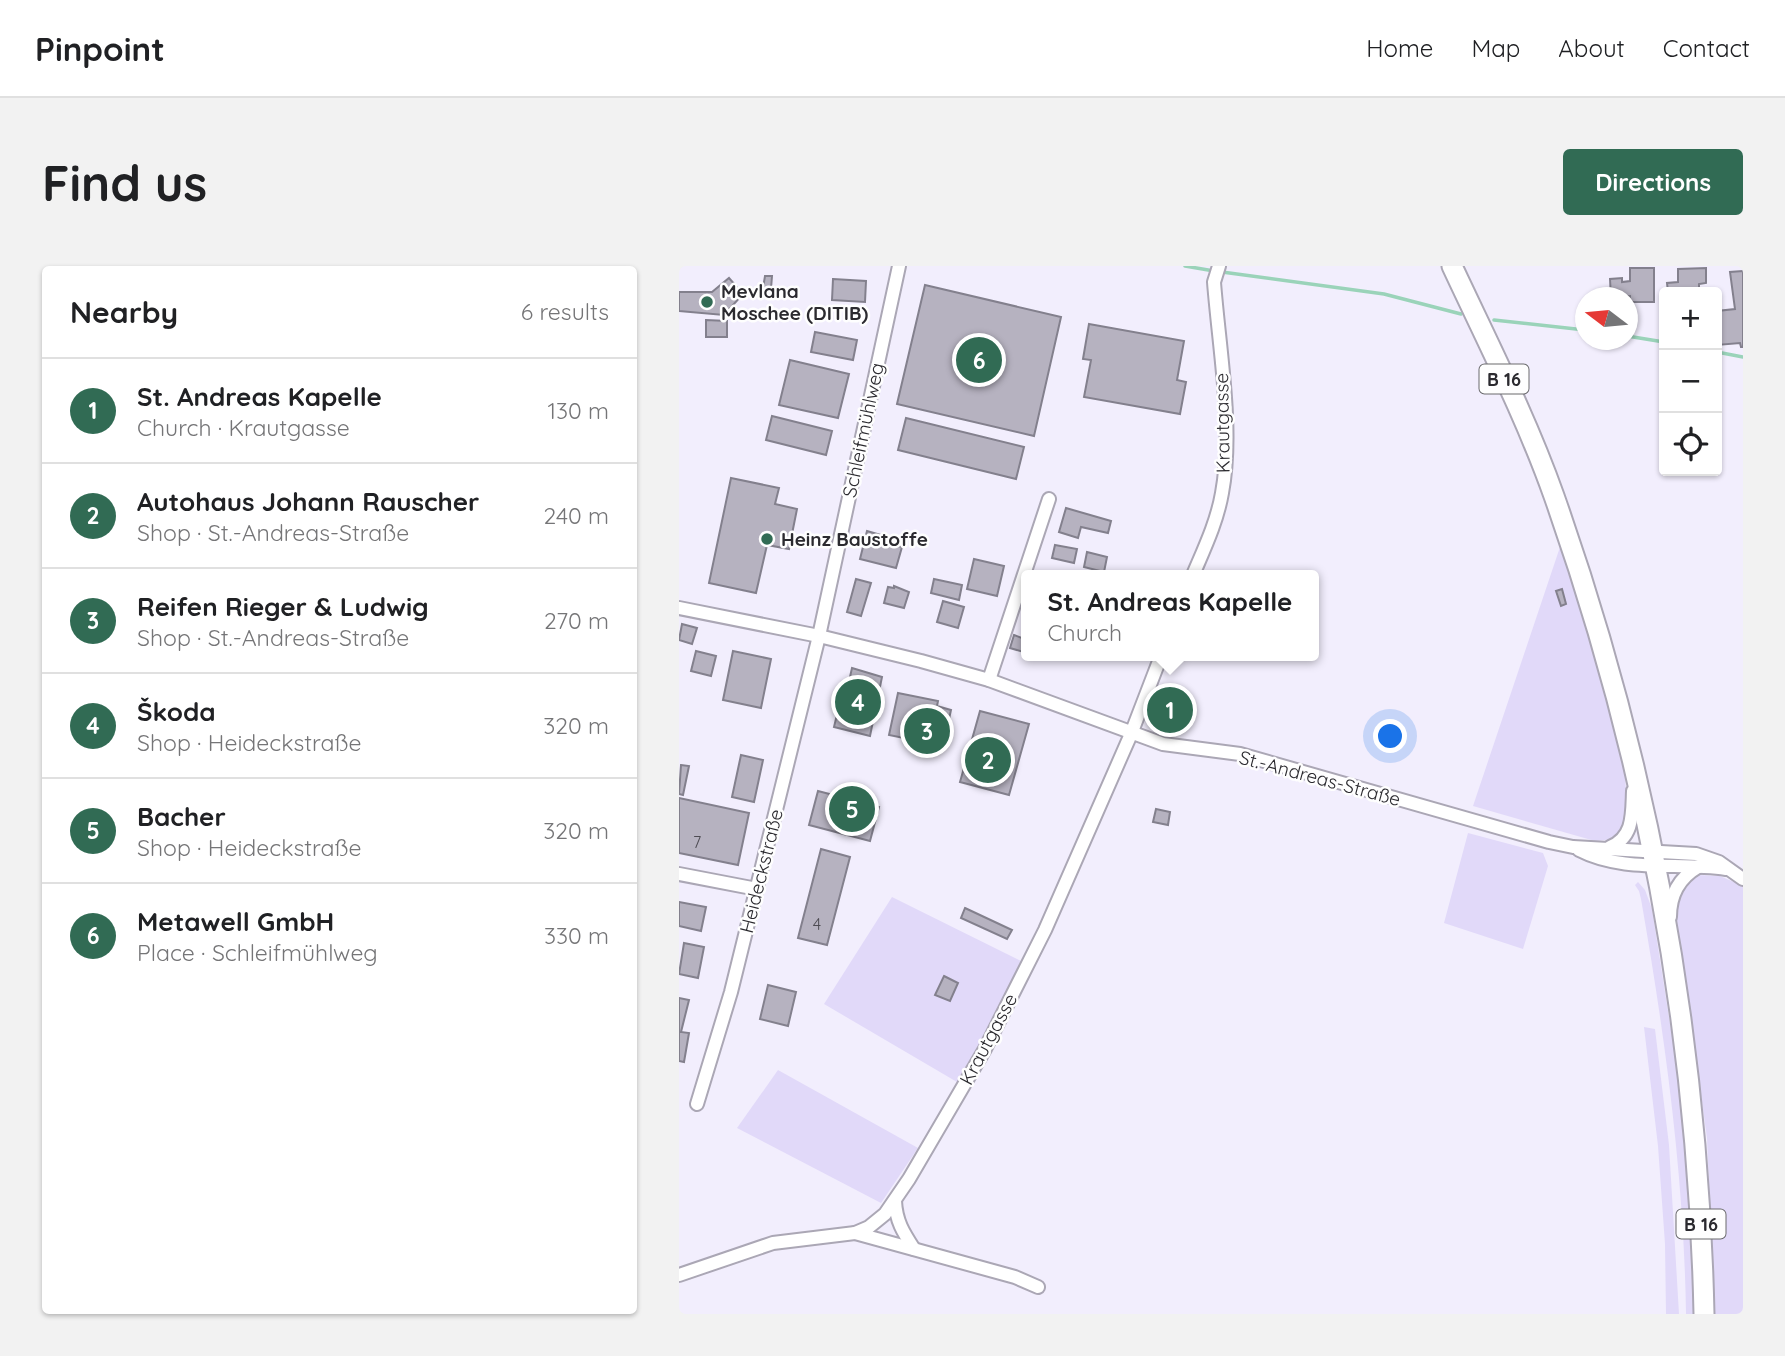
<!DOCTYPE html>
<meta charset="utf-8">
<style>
:root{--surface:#fff;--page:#f2f2f2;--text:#202124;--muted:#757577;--line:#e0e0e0;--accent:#316b54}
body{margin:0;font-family:Quicksand,sans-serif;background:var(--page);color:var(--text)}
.controls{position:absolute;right:21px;top:21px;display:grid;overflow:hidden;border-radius:7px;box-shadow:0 2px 5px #0004}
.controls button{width:63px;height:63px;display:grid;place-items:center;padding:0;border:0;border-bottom:2px solid var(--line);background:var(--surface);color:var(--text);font:35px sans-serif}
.compass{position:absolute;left:896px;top:21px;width:63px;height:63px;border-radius:50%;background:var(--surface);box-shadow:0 2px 5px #0004;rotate:286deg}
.you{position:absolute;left:712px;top:471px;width:24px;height:24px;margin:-18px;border:5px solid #fff;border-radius:50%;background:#1a73e8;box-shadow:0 0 0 10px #1a73e833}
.badge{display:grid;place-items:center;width:46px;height:46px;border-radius:50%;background:var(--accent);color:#fff;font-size:23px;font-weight:700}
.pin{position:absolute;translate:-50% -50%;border:4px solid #fff;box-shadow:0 2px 7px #0006}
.popup{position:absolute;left:342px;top:304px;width:298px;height:91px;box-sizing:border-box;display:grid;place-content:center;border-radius:7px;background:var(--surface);filter:drop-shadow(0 2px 5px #0005);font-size:23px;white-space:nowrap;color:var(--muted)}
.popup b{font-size:26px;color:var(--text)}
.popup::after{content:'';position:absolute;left:50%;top:100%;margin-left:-14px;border:14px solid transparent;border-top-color:var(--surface)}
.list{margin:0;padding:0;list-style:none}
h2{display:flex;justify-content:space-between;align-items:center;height:91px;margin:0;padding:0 28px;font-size:30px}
h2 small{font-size:23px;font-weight:400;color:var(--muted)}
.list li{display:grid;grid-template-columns:46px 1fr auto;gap:21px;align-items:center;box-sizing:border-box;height:105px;padding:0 28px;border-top:2px solid var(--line)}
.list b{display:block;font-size:26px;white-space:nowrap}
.list p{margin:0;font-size:23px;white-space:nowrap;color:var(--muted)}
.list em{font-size:23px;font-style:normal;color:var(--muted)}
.icon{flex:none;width:38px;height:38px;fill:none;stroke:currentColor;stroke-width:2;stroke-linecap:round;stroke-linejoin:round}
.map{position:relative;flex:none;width:1064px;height:1048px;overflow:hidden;border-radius:7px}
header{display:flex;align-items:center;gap:42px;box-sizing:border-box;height:98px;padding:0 35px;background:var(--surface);border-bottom:2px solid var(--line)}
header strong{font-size:33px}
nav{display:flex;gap:38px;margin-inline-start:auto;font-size:24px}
.intro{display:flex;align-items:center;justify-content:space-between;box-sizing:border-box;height:168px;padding:0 42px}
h1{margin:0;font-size:49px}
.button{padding:18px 32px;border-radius:7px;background:var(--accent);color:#fff;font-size:24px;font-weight:700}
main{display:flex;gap:42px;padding:0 42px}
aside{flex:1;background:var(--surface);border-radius:7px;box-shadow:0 2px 5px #0004}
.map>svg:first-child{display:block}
</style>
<header>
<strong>Pinpoint</strong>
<nav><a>Home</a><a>Map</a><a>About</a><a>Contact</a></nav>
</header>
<div class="intro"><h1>Find us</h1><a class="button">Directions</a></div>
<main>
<aside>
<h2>Nearby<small>6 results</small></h2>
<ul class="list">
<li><span class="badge">1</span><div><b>St. Andreas Kapelle</b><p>Church · Krautgasse</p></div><em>130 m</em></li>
<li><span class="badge">2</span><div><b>Autohaus Johann Rauscher</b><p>Shop · St.-Andreas-Straße</p></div><em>240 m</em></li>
<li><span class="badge">3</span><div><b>Reifen Rieger &amp; Ludwig</b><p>Shop · St.-Andreas-Straße</p></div><em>270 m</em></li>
<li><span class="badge">4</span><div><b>Škoda</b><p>Shop · Heideckstraße</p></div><em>320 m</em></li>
<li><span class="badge">5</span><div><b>Bacher</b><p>Shop · Heideckstraße</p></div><em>320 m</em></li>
<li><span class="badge">6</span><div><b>Metawell GmbH</b><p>Place · Schleifmühlweg</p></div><em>330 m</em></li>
</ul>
</aside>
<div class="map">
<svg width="1064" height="1048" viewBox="0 0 1064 1048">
<rect width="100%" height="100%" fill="#f2eefd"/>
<g fill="#e1d9f9">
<polygon points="881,281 906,344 946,510 949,553 935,573 916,575 794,540"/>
<polygon points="789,567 864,587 869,600 844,683 765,657"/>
<path d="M1019,609l22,1 23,10v428h-29l-7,-176 -31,-220c3,-17 5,-35 22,-43z"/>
<path d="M959,616l7,8 7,19 25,159 13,125 5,121h-9c-2,-139 -21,-278 -45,-415l-2,-8 -4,-6z"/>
<polygon points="213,631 342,695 300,779 278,816 145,738"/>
<polygon points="965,761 976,763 990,879 1000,1048 987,1048 986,978 979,880"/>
<polygon points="99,804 239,882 202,937 58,862"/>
</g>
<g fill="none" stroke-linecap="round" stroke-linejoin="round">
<g stroke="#9ad3b9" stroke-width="3.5">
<polyline points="506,0 535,5"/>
<polyline points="543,6 705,28 782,48"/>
<polyline points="815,54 906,64"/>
<polyline points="948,70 985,76"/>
<polyline points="1038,86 1064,91"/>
</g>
</g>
<g fill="#b6b2c0" stroke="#83808d" stroke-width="2">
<polygon points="951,2 975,2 975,36 951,36 951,30 932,32 931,13 943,12 943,16 951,15"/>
<polygon points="1027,2 1027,17 1020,18 1020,26 989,26 988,17 999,16 999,3"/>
<polygon points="1064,5 1064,81 1062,81 1061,77 1038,79 1038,45 1056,43 1051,6"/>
<polygon points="86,10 93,10 92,23 84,22"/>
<polygon points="50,12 64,28 45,49 0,45 0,26 33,26"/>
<polygon points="154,13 187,15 186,36 153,34"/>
<polygon points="246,19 382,51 355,170 218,138"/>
<polygon points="27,54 48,55 48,71 27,71"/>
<polygon points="410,58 505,75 498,114 507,116 501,148 405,131 412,94 404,93"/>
<polygon points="136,66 178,74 174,94 132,86"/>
<polygon points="111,94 170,108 159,152 100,139"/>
<polygon points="93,150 153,165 147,189 87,174"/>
<polygon points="227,152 345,181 337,213 219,184"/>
<polygon points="52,212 100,222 96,238 118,243 110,283 88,279 77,327 30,317"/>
<polygon points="387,242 432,255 429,267 402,261 399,272 380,266"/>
<polygon points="188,265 212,272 210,278 223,281 217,302 181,293"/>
<polygon points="376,279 398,283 395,297 373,292"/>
<polygon points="408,286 428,291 425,306 405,301"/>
<polygon points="295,293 325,300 318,330 288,323"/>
<polygon points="177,313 192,317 182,350 168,346"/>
<polygon points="255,313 283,319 280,334 252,327"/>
<polygon points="215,320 230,326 225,342 205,337 209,321 215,322"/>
<polygon points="883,323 887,338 882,340 877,325"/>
<polygon points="264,335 285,341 279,362 258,356"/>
<polygon points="3,358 18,362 13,378 0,374"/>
<polygon points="335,369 348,374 348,387 331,382"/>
<polygon points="17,385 37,390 32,410 12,405"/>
<polygon points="54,385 92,393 82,442 44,434"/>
<polygon points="173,402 203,411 191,470 155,461 162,432 166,433"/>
<polygon points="219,427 259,435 258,440 272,444 265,476 251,473 250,477 210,469"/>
<polygon points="489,435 498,437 494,453 484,451"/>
<polygon points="301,445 350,458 330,529 281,516"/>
<polygon points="62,489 84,494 75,536 53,531"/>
<polygon points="2,499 10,500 4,529 0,528"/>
<polygon points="139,525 200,541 191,575 130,559"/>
<polygon points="0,532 70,547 59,599 0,587"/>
<polygon points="477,543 491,546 489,559 474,556"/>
<polygon points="142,583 171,591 148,679 119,672"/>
<polygon points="0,636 27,641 22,665 0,660"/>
<polygon points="286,642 333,664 328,673 282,652"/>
<polygon points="5,677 25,681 19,712 0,708"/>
<polygon points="265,710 279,717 271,735 256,729"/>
<polygon points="89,719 117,726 109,760 81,753"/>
<polygon points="0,732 10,734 2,766 10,767 5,796 0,795"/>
</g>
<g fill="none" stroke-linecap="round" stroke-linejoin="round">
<g stroke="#aba7b5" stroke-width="16">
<g id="street">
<path d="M514,309c11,-26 24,-53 29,-82 12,-64 -3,-145 -8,-211l5,-16"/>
<polyline points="0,342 140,370 242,395 310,414 484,478 561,488 870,576 894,581 1017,588 1040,596 1064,613"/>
<polyline points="310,414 370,233"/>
<path d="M931,581c24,-10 22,-33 23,-56"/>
<path d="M900,584c44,23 99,12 147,19"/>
<polyline points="0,608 78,623"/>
<path d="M991,651c0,-22 9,-39 28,-50"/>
<polyline points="18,838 52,726 140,370 220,0"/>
<path d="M216,935c1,20 8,31 19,48"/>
<polyline points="176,967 336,1011 359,1021"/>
<polyline points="0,1009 94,977 176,967 190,961 206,948 230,913 306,783 366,664 452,468 482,390"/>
</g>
</g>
<g stroke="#aba7b5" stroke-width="23">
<path id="primary" d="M773,0c35,75 74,151 102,230 93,263 144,539 150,818"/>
</g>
<use href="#street" stroke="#fff" stroke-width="12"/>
<use href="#primary" stroke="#fff" stroke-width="19"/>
</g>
<g fill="#316b54" stroke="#fefefe" stroke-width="2.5">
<circle cx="28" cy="36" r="7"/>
<circle cx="88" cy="273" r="7"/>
</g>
<g text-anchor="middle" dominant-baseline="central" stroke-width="5" stroke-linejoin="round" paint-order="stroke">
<g font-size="16" fill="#4e4c53">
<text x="18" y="576">7</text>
<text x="138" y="658">4</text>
</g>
<g fill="#fefefe" stroke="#6a6a6d" stroke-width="2">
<rect x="800.5" y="98.5" width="49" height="29" rx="5"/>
<rect x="997.5" y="943.5" width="49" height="29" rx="5"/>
</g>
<g font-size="18" font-weight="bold" fill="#2b2a2f">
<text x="825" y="113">B 16</text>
<text x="1022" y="958">B 16</text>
</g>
<g font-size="19" font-weight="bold" fill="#2b2a2f" stroke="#fefefe" text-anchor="start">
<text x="42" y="25">Mevlana<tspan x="42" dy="22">Moschee (DITIB)</tspan></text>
<text x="102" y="273">Heinz Baustoffe</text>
</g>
<g font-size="19" fill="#2b2a2f" stroke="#fefefe">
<text transform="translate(543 157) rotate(-91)">Krautgasse</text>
<text transform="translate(184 164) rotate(-78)">Schleifmühlweg</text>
<text transform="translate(641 512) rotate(15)">St.-Andreas-Straße</text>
<text transform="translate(82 605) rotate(-76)">Heideckstraße</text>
<text transform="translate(309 773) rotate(-62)">Krautgasse</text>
</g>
</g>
</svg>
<div class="controls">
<button>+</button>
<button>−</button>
<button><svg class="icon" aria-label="locate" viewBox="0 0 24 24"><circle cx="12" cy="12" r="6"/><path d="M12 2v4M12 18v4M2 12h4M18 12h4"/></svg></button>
</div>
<svg class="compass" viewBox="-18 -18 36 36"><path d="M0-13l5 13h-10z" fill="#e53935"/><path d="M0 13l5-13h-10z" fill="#757577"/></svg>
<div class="you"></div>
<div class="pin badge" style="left:491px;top:444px">1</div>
<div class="popup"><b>St. Andreas Kapelle</b>Church</div>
<div class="pin badge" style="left:309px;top:494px">2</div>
<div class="pin badge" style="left:248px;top:465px">3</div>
<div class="pin badge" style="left:179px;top:436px">4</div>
<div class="pin badge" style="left:173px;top:543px">5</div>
<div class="pin badge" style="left:300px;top:94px">6</div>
</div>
</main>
